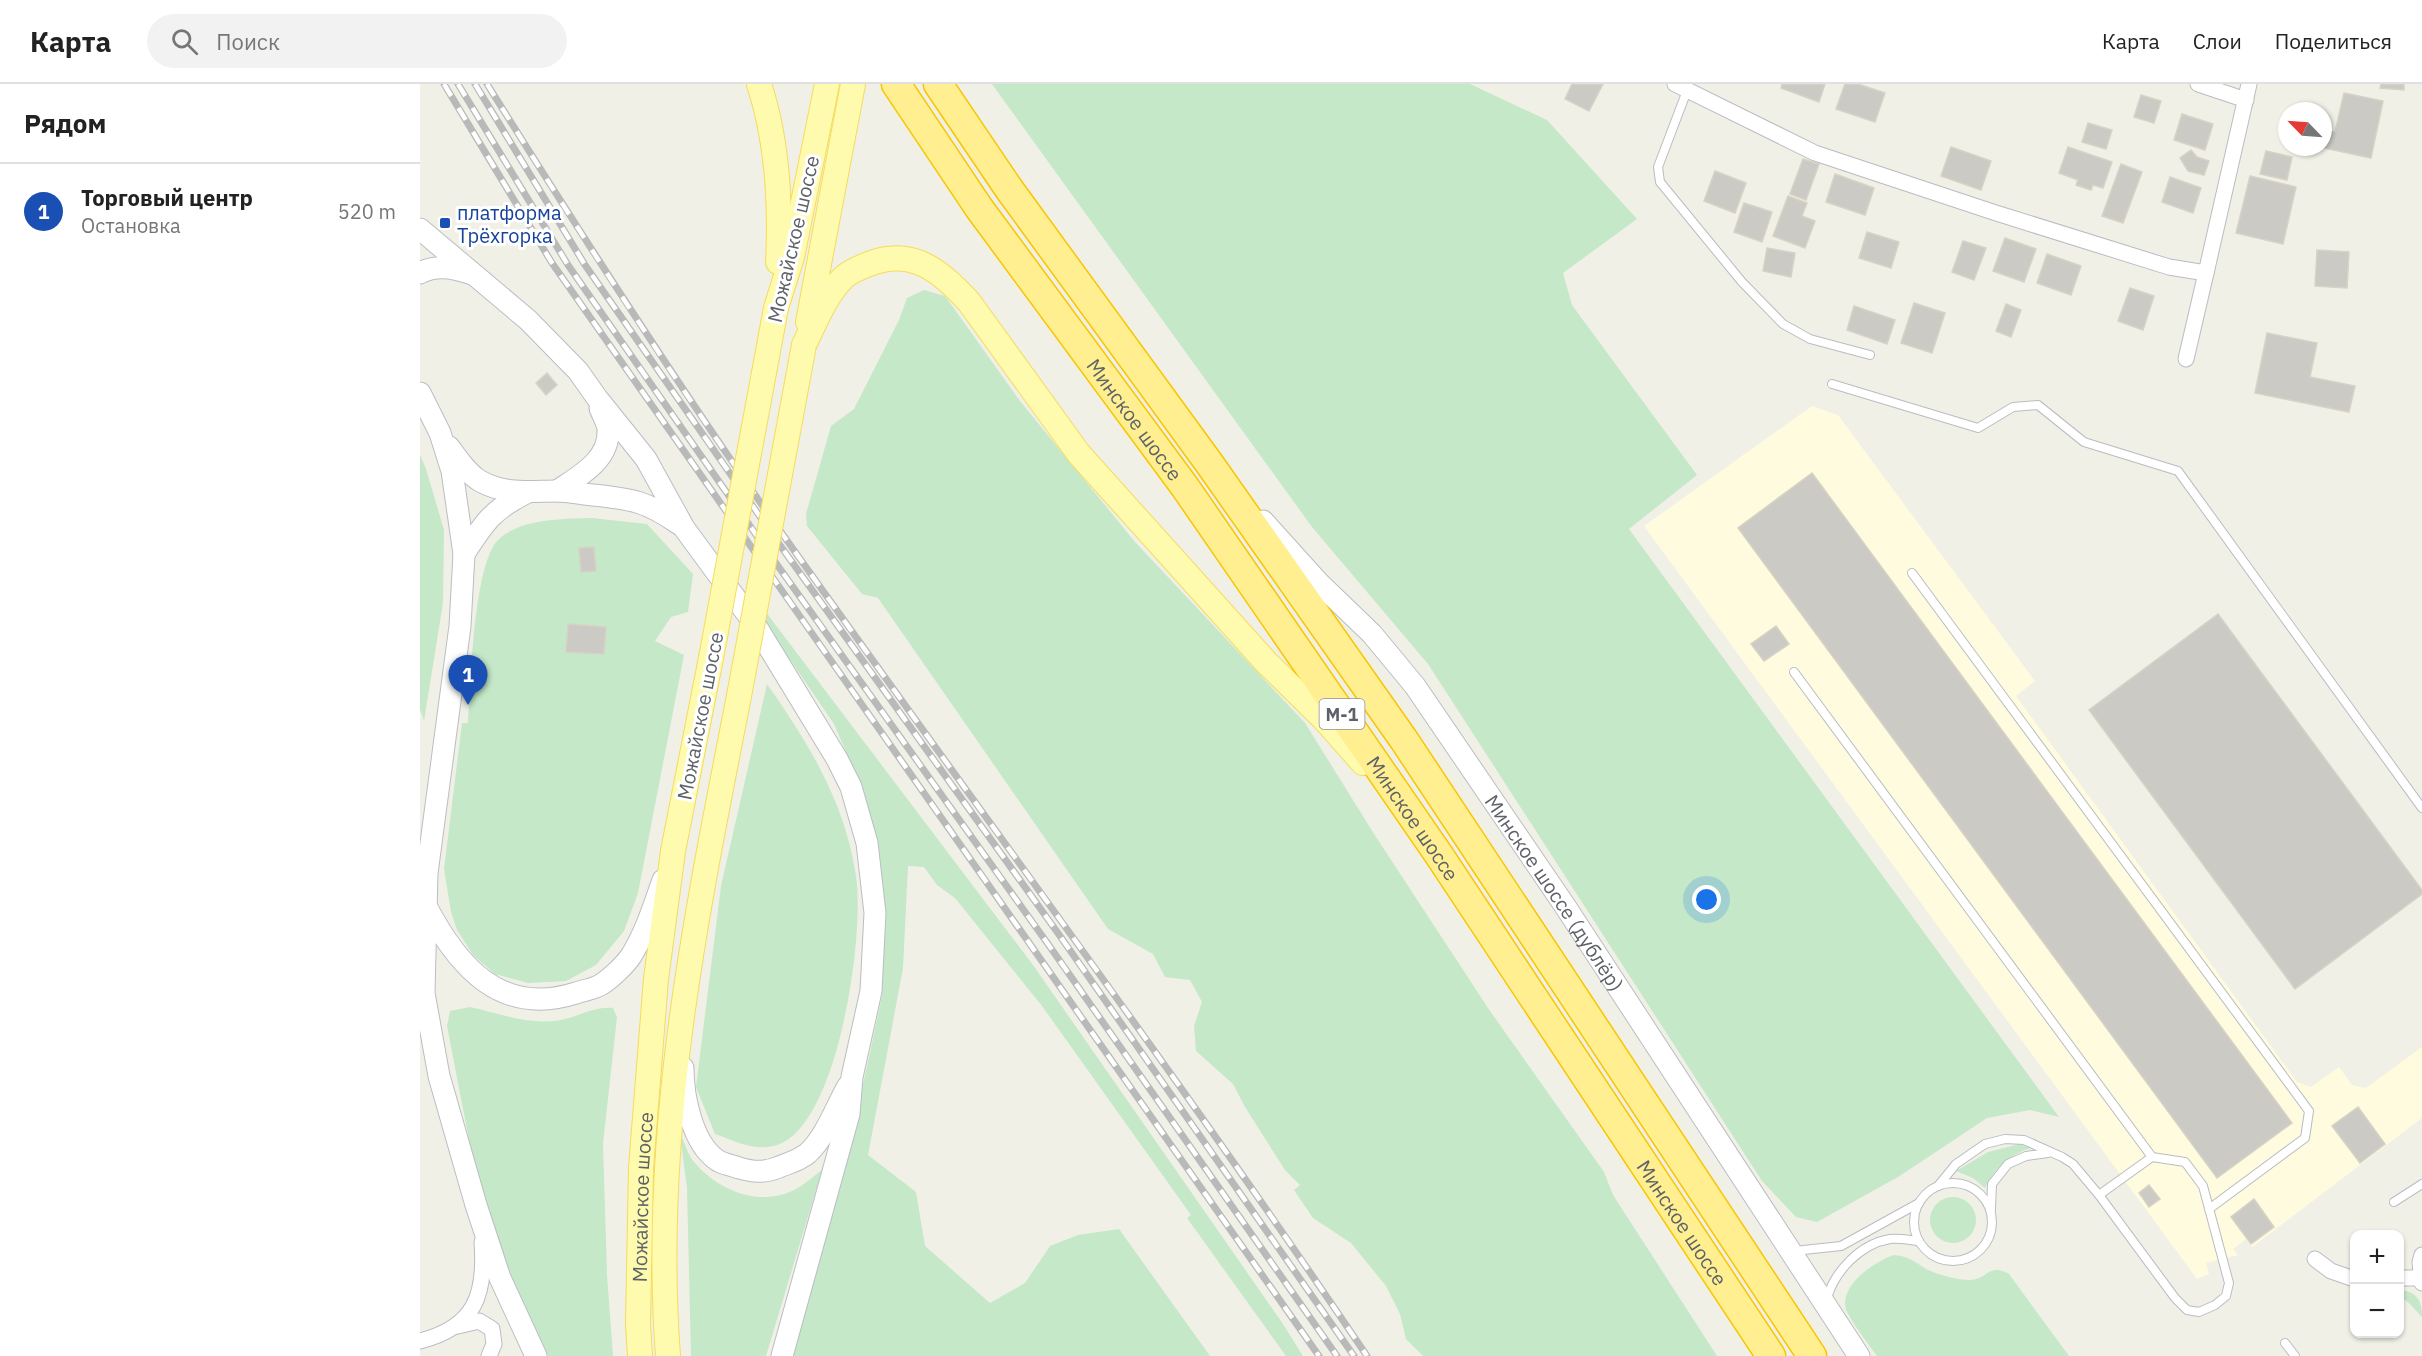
<!DOCTYPE html>
<html lang="ru">
<meta charset="utf-8">
<style>
:root{--surface:#fff;--page:#f2f2f2;--text:#222;--muted:#767676;--line:#e0e0e0;--accent:#2563eb}
body{margin:0;font-family:"IBM Plex Sans",sans-serif;background:var(--page);color:var(--text)}
.controls{position:absolute;right:18px;bottom:18px;display:grid;overflow:hidden;border-radius:12px;box-shadow:0 2px 4px #0004}
.controls button{width:54px;height:54px;display:grid;place-items:center;padding:0;border:0;border-bottom:2px solid var(--line);background:var(--surface);color:var(--text);font:30px sans-serif}
.compass{position:absolute;left:1858px;top:18px;width:54px;height:54px;border-radius:50%;background:var(--surface);box-shadow:0 2px 4px #0004;rotate:295deg}
.you{position:absolute;left:1287px;top:816px;width:21px;height:21px;margin:-15px;border:4px solid #fff;border-radius:50%;background:#1a73e8;box-shadow:0 0 0 9px #1a73e833}
.badge{display:grid;place-items:center;width:39px;height:39px;border-radius:50%;background:var(--accent);color:#fff;font-size:20px;font-weight:700}
.pin{position:absolute;translate:-50% -50px;filter:drop-shadow(0 2px 3px #0008)}
.pin::after{content:'';position:absolute;top:32px;width:21px;height:18px;background:inherit;clip-path:polygon(0 0,100% 0,50% 100%)}
.list{margin:0;padding:0;list-style:none}
h2{display:flex;justify-content:space-between;align-items:center;height:78px;margin:0;padding:0 24px;font-size:26px}
h2 small{font-size:20px;font-weight:400;color:var(--muted)}
.list li{display:grid;grid-template-columns:39px 1fr auto;gap:18px;align-items:center;box-sizing:border-box;height:96px;padding:0 24px;border-top:2px solid var(--line)}
.list b{display:block;font-size:22px;white-space:nowrap}
.list p{margin:0;font-size:20px;white-space:nowrap;color:var(--muted)}
.list em{font-size:20px;font-style:normal;color:var(--muted)}
.icon{flex:none;width:33px;height:33px;fill:none;stroke:currentColor;stroke-width:2;stroke-linecap:round;stroke-linejoin:round}
.map{position:relative;flex:none;width:2002px;height:1272px;overflow:hidden}
header{display:flex;align-items:center;gap:36px;box-sizing:border-box;height:84px;padding:0 30px;background:var(--surface);border-bottom:2px solid var(--line)}
header strong{font-size:28px}
nav{display:flex;gap:33px;margin-inline-start:auto;font-size:21px}
.search{width:420px;height:54px;background:var(--page);display:flex;align-items:center;gap:15px;box-sizing:border-box;padding:0 21px;border-radius:33px;color:var(--muted);font-size:22px}
main{display:flex}
aside{flex:1;background:var(--surface)}
.map>svg:first-child{display:block}
</style>
<header>
<strong>Карта</strong>
<div class="search"><svg class="icon" aria-label="search" viewBox="0 0 24 24"><circle cx="10" cy="10" r="6"/><path d="M15 15l6 6"/></svg>Поиск</div>
<nav><a>Карта</a><a>Слои</a><a>Поделиться</a></nav>
</header>
<main>
<aside>
<h2>Рядом<small></small></h2>
<ul class="list">
<li><span class="badge" style="background:#1a4fb4">1</span><div><b>Торговый центр</b><p>Остановка</p></div><em>520 m</em></li>
</ul>
</aside>
<div class="map">
<svg width="2002" height="1272" viewBox="0 0 2002 1272">
<rect width="100%" height="100%" fill="#f1f0e7"/>
<polygon fill="#fffbdf" points="1392,322 1418,331 1615,597 1596,612 1877,998 1891,1003 1919,983 1932,1001 1946,1004 2002,963 2002,1034 1832,1163 1826,1155 1813,1165 1818,1171 1786,1179 1789,1190 1777,1195 1224,442"/>
<g fill="#c4e8c8">
<polygon points="572,0 1050,0 1127,36 1217,135 1143,189 1152,221 1277,391 1209,445 1639,1033 1610,1026 1567,1034 1478,1093 1397,1138 1376,1133 1342,1097 1008,580 892,443"/>
<polygon points="504,206 525,212 600,317 715,458 885,639 956,753 1070,927 1184,1088 1193,1111 1297,1272 1003,1272 986,1255 980,1230 966,1202 931,1159 893,1134 874,1106 880,1101 865,1086 825,1023 813,1000 776,967 774,942 782,918 770,896 745,893 733,870 688,845 458,514 442,510 387,442 386,430 411,342 434,325 479,236 487,214"/>
<polygon points="0,371 6,385 24,446 23,519 4,637 0,625"/>
<path d="M172,434l55,6 46,50 -5,38 -17,5 -16,24 29,14 -46,238 -14,38 -28,34 -30,16 -38,2 -33,-9 -22,-19 -16,-25 -6,-18 -7,-43 18,-146h6c3,-39 5,-160 31,-184 23,-21 65,-20 93,-21z"/>
<polygon points="342,523 613,881 863,1240 883,1272 866,1272 767,1134 771,1131 622,922 535,814 517,801 504,783 488,782 483,884 448,1071 496,1108 505,1162 570,1219 605,1199 630,1162 658,1151 699,1145 790,1272 371,1272 433,1044 448,978 462,912 464,840 460,774 449,726 441,703 414,640 345,539"/>
<path d="M347,600c42,60 78,118 89,192 9,57 -17,249 -79,269 -21,7 -43,-4 -62,-11l-19,-47 25,-201z"/>
<path d="M50,923c29,6 54,17 84,14 21,-2 38,-15 59,-13l4,9 -14,127 4,131 6,81h-65l-38,-82 -34,-98 -29,-150 3,-15z"/>
<path d="M260,1050c5,9 8,22 15,29 24,28 66,45 101,26 9,-5 18,-13 26,-19l-56,186h-75l-4,-168z"/>
<path d="M1600,1060l11,4c-22,7 -36,19 -46,40l-12,-10 -17,-7 32,-19z"/>
<circle cx="1533" cy="1136" r="23"/>
<path d="M1474,1171c15,1 22,8 34,15 11,5 30,10 42,10 17,0 19,-18 39,-6l60,82h-192c-10,-14 -22,-29 -30,-44 -11,-25 28,-51 47,-57z"/>
<path d="M1980,1206c17,2 22,10 22,27l-14,-15 -8,-5z"/>
</g>
<g fill="#cccac4" stroke="#d6d3c5" stroke-width="1.5">
<polygon points="1152,0 1183,0 1169,27 1145,15"/>
<polygon points="1362,0 1405,0 1399,18 1361,4"/>
<polygon points="1425,0 1438,0 1465,9 1455,38 1416,25"/>
<polygon points="1961,0 1984,0 1984,6 1960,4"/>
<polygon points="1924,9 1963,17 1951,74 1904,64 1908,47 1915,48"/>
<polygon points="1721,11 1741,17 1734,39 1714,33"/>
<polygon points="1762,30 1793,40 1785,66 1754,56"/>
<polygon points="1668,39 1692,46 1686,65 1662,58"/>
<polygon points="1531,63 1571,77 1561,106 1521,92"/>
<polygon points="1648,63 1692,78 1683,104 1673,101 1671,106 1656,101 1658,96 1639,89"/>
<polygon points="1771,66 1777,73 1789,77 1784,91 1768,87 1760,74"/>
<polygon points="1846,67 1872,73 1867,96 1840,90"/>
<polygon points="1383,75 1399,80 1386,116 1370,110"/>
<polygon points="1701,80 1722,88 1703,139 1682,132"/>
<polygon points="1295,87 1326,99 1315,129 1284,117"/>
<polygon points="1415,90 1454,104 1445,131 1406,118"/>
<polygon points="1830,92 1876,103 1863,160 1816,149"/>
<polygon points="1750,93 1781,104 1773,129 1742,118"/>
<polygon points="1368,112 1387,119 1382,132 1395,137 1385,164 1353,152"/>
<polygon points="1324,119 1352,128 1342,158 1314,148"/>
<polygon points="1447,148 1479,158 1471,184 1439,174"/>
<polygon points="1585,154 1616,165 1604,198 1573,187"/>
<polygon points="1543,157 1566,164 1554,196 1532,188"/>
<polygon points="1347,164 1375,169 1371,193 1343,187"/>
<polygon points="1897,166 1929,168 1927,204 1895,202"/>
<polygon points="1627,170 1661,182 1651,211 1617,199"/>
<polygon points="1710,204 1734,212 1723,246 1698,237"/>
<polygon points="1494,219 1525,229 1512,269 1481,259"/>
<polygon points="1586,220 1601,226 1591,253 1576,247"/>
<polygon points="1434,222 1475,236 1467,260 1427,246"/>
<polygon points="1847,249 1897,259 1890,293 1935,302 1929,328 1835,309"/>
<polygon points="127,289 137,301 126,311 116,299"/>
<polygon points="1392,389 1872,1039 1797,1094 1318,444"/>
<polygon points="174,463 176,487 161,488 159,464"/>
<polygon points="1798,530 2002,806 2002,810 1875,905 1669,626"/>
<polygon points="148,540 186,543 184,570 146,568"/>
<polygon points="1356,542 1369,560 1344,577 1331,560"/>
<polygon points="1938,1023 1965,1060 1940,1079 1912,1042"/>
<polygon points="1729,1101 1740,1115 1729,1123 1719,1109"/>
<polygon points="1834,1115 1854,1143 1831,1160 1811,1133"/>
</g>
<g fill="none" stroke-linecap="round" stroke-linejoin="round">
<g stroke="#b9bcc1" stroke-width="10">
<g id="lane">
<polyline points="1268,4 1238,83 1240,98 1322,198 1363,240 1390,255 1450,271"/>
<polyline points="1412,300 1558,344 1593,323 1618,321 1664,358 1758,387 2002,724"/>
<polyline points="1492,489 1889,1027 1885,1054 1789,1125"/>
<polyline points="1374,588 1732,1073"/>
<circle cx="1533" cy="1138" r="39"/>
<polyline points="1518,1102 1536,1080 1565,1060 1585,1055 1604,1056 1642,1073 1653,1080 1679,1111 1755,1214 1767,1226 1779,1228 1795,1221 1806,1212 1809,1199 1783,1102 1765,1078 1732,1073 1679,1111"/>
<polyline points="1974,1118 2002,1100"/>
<polyline points="1571,1125 1572,1100 1588,1080 1606,1072 1628,1069"/>
<polyline points="1374,1167 1421,1162 1499,1119"/>
<path d="M1407,1214c8,-27 33,-54 63,-59 8,-1 19,1 28,2"/>
<polyline points="1865,1259 1875,1272"/>
</g>
</g>
<g stroke="#b9bcc1" stroke-width="17">
<g id="street">
<polyline points="1255,0 1395,69 1576,129 1749,183 1786,189 1829,0"/>
<polyline points="1778,0 1826,16"/>
<polyline points="1766,275 1786,189"/>
<polyline points="2002,1171 2000,1178 2002,1199"/>
<polyline points="1895,1175 1911,1187 1934,1195"/>
<polyline points="1980,1194 2001,1194"/>
<polyline points="38,1242 59,1237 72,1245 74,1260 69,1272"/>
<path d="M0,1257c55,-14 66,-46 62,-99"/>
</g>
</g>
<g stroke="#babdc3" stroke-width="23">
<g id="secondary">
<polyline points="0,145 108,236 158,287 177,314 226,375 264,444 336,542 417,675 431,703 447,759 455,829 451,907 432,993 429,1030 362,1272"/>
<path d="M0,189c16,-9 36,-5 52,1"/>
<polyline points="0,309 20,349 32,387 44,470 40,542 7,789 4,909 19,992 56,1121 80,1194 116,1272"/>
<path d="M29,363c9,12 18,26 31,34 25,14 50,10 77,10 12,0 24,3 36,4 39,4 53,6 86,29"/>
<path d="M137,407c21,-14 53,-31 51,-61 0,-6 -6,-16 -8,-22"/>
<path id="s1" d="M843,437l55,61 54,52 43,52 150,220 294,450"/>
<path d="M44,470c20,-31 28,-44 62,-61"/>
<path d="M6,822c32,61 75,111 150,87 8,-3 19,-4 26,-9 9,-6 23,-19 29,-28 15,-24 23,-51 32,-76"/>
<path d="M263,984c0,28 9,75 34,92 5,4 15,5 22,8 14,4 26,5 40,-1 10,-4 21,-7 29,-14 18,-17 28,-46 40,-67"/>
</g>
</g>
<g stroke="#f5db5c" stroke-width="26">
<g id="primary">
<path d="M339,0c19,58 22,118 19,178"/>
<polyline points="356,224 372,173 407,0"/>
<polyline points="388,238 433,0"/>
<path d="M384,261c11,-22 22,-51 40,-68 7,-6 17,-10 25,-13 43,-17 72,7 100,38l110,152 186,207 60,59 38,43"/>
<path id="s2" d="M220,1272l-2,-31 3,-157 15,-189 17,-128 38,-193"/>
<path d="M248,1272c-17,-226 28,-440 71,-660"/>
</g>
</g>
<g stroke="#f8c600" stroke-width="31">
<g id="highway">
<path id="s3" d="M476,0l83,124 206,279 254,368 332,501"/>
<polyline points="518,0 589,105 789,379 984,656 1392,1272"/>
</g>
</g>
<use href="#lane" stroke="#fff" stroke-width="8"/>
<use href="#street" stroke="#fff" stroke-width="15"/>
<use href="#secondary" stroke="#fff" stroke-width="21"/>
<use href="#primary" stroke="#fffbae" stroke-width="24"/>
<use href="#highway" stroke="#ffef90" stroke-width="28"/>
<g stroke="#b8b9b9" stroke-width="7">
<g id="rail">
<polyline points="24,0 132,179 899,1272"/>
<polyline points="38,0 148,181 353,475 628,860 917,1272"/>
<polyline points="55,0 165,181 357,457 640,852 934,1272"/>
<path d="M67,0c95,152 191,302 294,448 195,275 398,545 586,824"/>
</g>
</g>
<use href="#rail" stroke="#fff" stroke-width="4.5" stroke-dasharray="14" stroke-linecap="butt"/>
<g stroke="#f5db5c" stroke-width="26" stroke-linecap="butt">
<g id="primary-bridge">
<polyline points="291,574 356,224"/>
<polyline points="319,612 384,261"/>
</g>
</g>
<use href="#primary-bridge" stroke="#fffbae" stroke-width="24"/>
</g>
<rect fill="#1a4fb4" stroke="#fff" stroke-width="2" x="19" y="133" width="12" height="12" rx="3"/>
<g text-anchor="middle" dominant-baseline="central" stroke-width="6" stroke-linejoin="round" paint-order="stroke">
<rect fill="#fff" stroke="#8e9195" stroke-width="1.5" x="899.5" y="615" width="45" height="30" rx="4.5"/>
<g font-size="18" font-weight="bold" fill="#5e6268">
<text x="922" y="630">М-1</text>
</g>
<g font-size="20" fill="#164399" stroke="#fff" text-anchor="start">
<text x="37" y="128">платформа<tspan x="37" dy="23">Трёхгорка</tspan></text>
</g>
<g font-size="20" fill="#5e6268" stroke="#fff">
<text transform="translate(373 155) rotate(-77)">Можайское шоссе</text>
<text stroke="none"><textPath href="#s3" startOffset="412">Минское шоссе</textPath></text>
<text transform="translate(280 632) rotate(-79)">Можайское шоссе</text>
<text stroke="none"><textPath href="#s3" startOffset="898">Минское шоссе</textPath></text>
<text stroke="none"><textPath href="#s1" startOffset="474">Минское шоссе (дублёр)</textPath></text>
<text stroke="none"><textPath href="#s2" startOffset="159">Можайское шоссе</textPath></text>
<text stroke="none"><textPath href="#s3" startOffset="1384">Минское шоссе</textPath></text>
</g>
</g>
</svg>
<div class="controls">
<button>+</button>
<button>−</button>
</div>
<svg class="compass" viewBox="-18 -18 36 36"><path d="M0-13l5 13h-10z" fill="#e53935"/><path d="M0 13l5-13h-10z" fill="#767676"/></svg>
<div class="you"></div>
<div class="pin badge" style="left:48px;top:621px;background:#1a4fb4">1</div>
</div>
</main>
